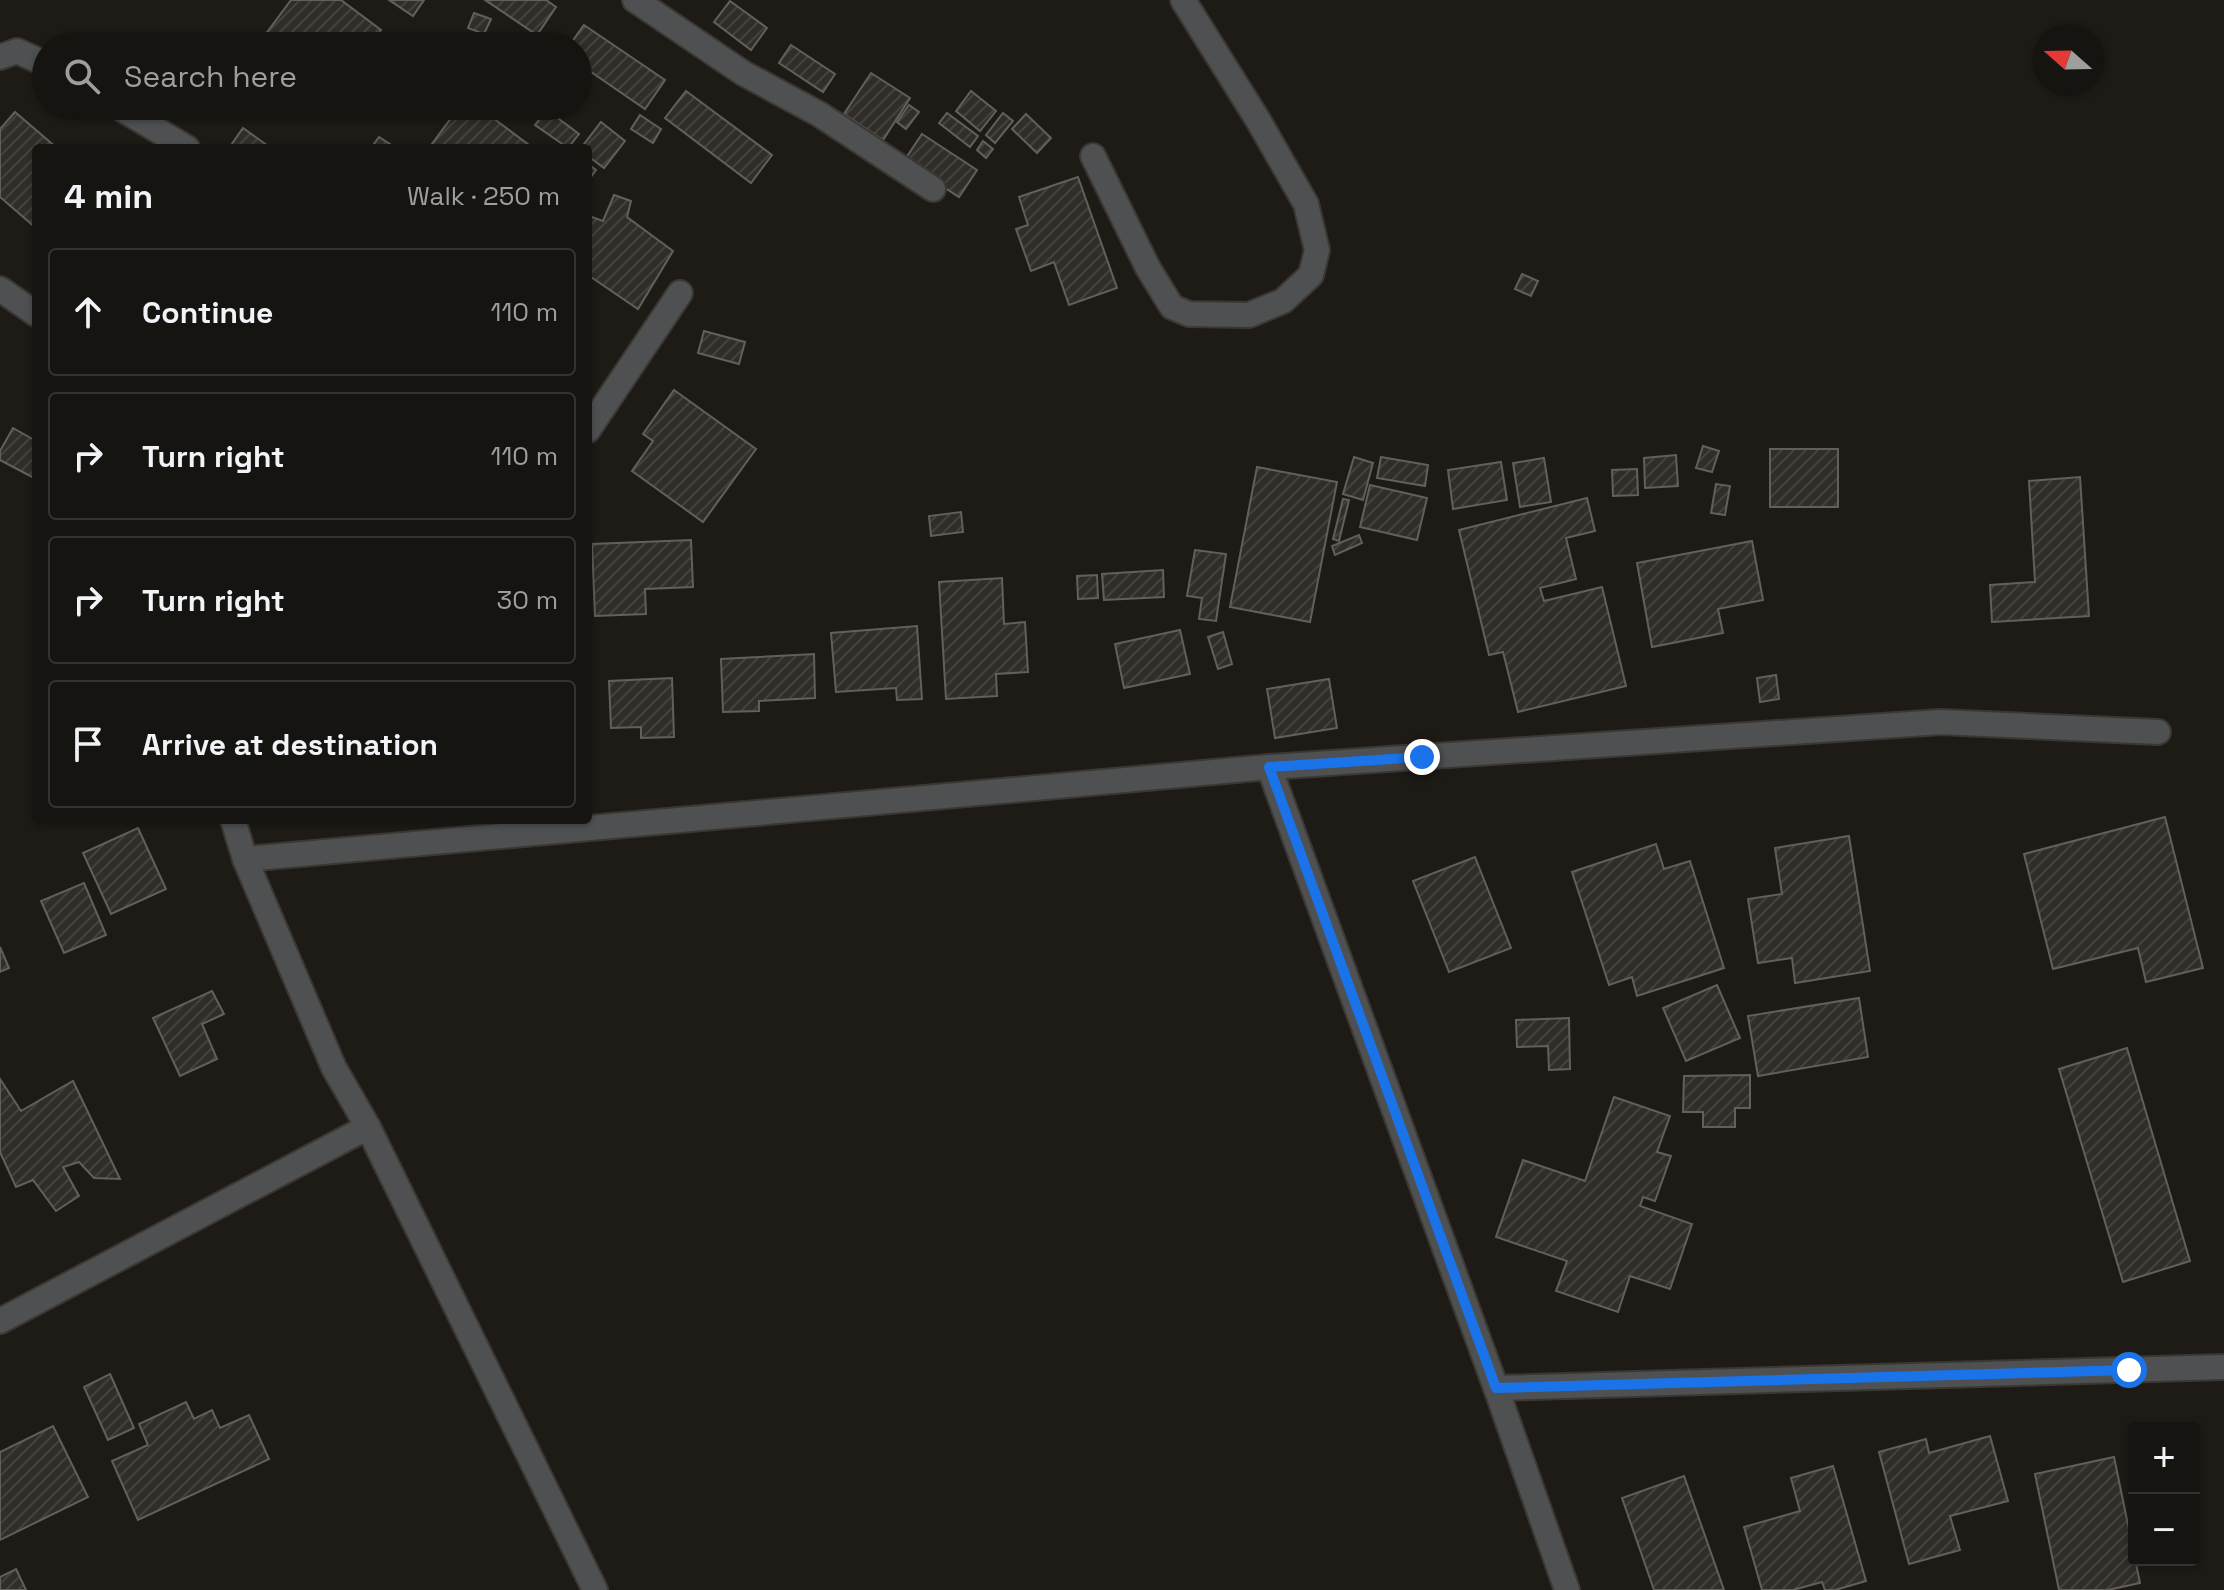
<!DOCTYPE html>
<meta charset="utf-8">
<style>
:root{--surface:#161410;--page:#23211e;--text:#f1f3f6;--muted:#9e9e9f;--line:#353330}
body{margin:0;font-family:"Space Grotesk",sans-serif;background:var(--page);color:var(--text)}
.controls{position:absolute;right:24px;bottom:24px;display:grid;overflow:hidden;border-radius:8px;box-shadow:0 2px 6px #0004}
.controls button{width:72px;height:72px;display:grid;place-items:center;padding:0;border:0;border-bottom:2px solid var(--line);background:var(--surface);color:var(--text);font:40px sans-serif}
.compass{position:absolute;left:2032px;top:24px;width:72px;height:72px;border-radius:50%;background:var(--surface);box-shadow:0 2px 6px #0004;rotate:290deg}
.stop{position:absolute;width:24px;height:24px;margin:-18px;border:6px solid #1a73e8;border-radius:50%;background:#fff}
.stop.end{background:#1a73e8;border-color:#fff;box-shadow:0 2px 8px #0008}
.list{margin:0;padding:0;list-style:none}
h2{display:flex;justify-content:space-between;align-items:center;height:104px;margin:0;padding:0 32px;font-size:34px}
h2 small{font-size:26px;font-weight:400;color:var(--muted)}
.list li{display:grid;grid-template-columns:52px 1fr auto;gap:24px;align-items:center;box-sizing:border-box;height:128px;margin:0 16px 16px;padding:0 16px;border:2px solid var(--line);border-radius:8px}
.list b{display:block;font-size:30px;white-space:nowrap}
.list em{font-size:26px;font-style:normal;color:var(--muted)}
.icon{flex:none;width:44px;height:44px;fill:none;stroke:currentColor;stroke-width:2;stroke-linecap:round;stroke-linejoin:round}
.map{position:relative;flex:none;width:2224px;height:1590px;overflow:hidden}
.search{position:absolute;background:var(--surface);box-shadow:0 2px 6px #0004;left:32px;top:32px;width:560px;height:88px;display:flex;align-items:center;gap:20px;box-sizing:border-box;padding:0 28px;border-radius:44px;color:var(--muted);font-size:30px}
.panel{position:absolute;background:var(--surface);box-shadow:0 2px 6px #0004;left:32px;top:144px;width:560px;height:680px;border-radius:8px}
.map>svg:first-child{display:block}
</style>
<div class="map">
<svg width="2224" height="1590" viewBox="0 0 2224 1590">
<defs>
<pattern id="building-hatch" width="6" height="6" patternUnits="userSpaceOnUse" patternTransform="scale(2)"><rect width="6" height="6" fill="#312e2a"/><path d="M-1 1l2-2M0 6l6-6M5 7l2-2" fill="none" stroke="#45423e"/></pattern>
</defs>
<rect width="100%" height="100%" fill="#1e1b16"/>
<g fill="url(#building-hatch)" stroke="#635f5a" stroke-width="2">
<polygon points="291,0 341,0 381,30 369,46 271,46 262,39"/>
<polygon points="389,0 424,0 413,16"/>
<polygon points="485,0 546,0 556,7 537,35"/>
<polygon points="730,1 767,28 751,50 714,22"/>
<polygon points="474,13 491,19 484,34 468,28"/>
<polygon points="584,25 665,80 645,109 578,63 578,46 569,46"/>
<polygon points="791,45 835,74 823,92 779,63"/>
<polygon points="871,73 910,98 883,140 844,114"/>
<polygon points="686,91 772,155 751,183 665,118"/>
<polygon points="971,91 996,111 980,131 956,111"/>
<polygon points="909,105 919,112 906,129 897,122"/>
<polygon points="460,106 477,106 533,148 429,148"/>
<polygon points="547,110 579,134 568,148 535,125"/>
<polygon points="15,112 57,148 36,148 36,228 0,197 0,129"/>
<polygon points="947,113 978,136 970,147 939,123"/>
<polygon points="1003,113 1013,121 995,143 986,135"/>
<polygon points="1026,114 1051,138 1037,153 1012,129"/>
<polygon points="640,115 661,129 653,143 631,129"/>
<polygon points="601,122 625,141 604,168 588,156 588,148 581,148"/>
<polygon points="243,128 271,148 229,148"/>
<polygon points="922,134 977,170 959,197 904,161"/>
<polygon points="379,137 396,148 371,148"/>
<polygon points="983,141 993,149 986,158 977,150"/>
<polygon points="588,164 596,170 588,181"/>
<polygon points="1078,177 1117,288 1069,305 1054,262 1031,271 1016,229 1028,225 1019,197"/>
<polygon points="614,195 631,201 627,217 673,251 638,309 588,275 588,218 589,216 603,221"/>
<polygon points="1522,274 1538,281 1531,296 1515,289"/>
<polygon points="704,331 745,342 739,364 698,353"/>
<polygon points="674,390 756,449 703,522 632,471 653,441 643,434"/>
<polygon points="13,428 36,441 36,479 0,460 0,451"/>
<polygon points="1703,446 1719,451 1712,472 1696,468"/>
<rect x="1770" y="449" width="68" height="58"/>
<polygon points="1676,455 1678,486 1645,488 1644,458"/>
<polygon points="1354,457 1373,463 1363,500 1343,494"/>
<polygon points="1381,457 1428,465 1425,486 1377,478"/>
<polygon points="1544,458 1551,502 1520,507 1513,463"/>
<polygon points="1501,462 1507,500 1453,509 1448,470"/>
<polygon points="1257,467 1337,482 1310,622 1230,607"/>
<polygon points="1637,469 1638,495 1613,496 1612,470"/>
<polygon points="2080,477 2089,616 1992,622 1990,585 2035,582 2029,481"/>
<polygon points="1716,484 1730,486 1725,515 1711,513"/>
<polygon points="1370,485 1427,498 1417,540 1360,527"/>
<polygon points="1587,498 1595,531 1566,538 1576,579 1540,588 1544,601 1602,587 1626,686 1518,712 1503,652 1489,655 1459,530"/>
<polygon points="1343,499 1349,500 1339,541 1333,539"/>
<polygon points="961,512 963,532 931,536 929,516"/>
<polygon points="1359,535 1362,543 1335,555 1332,546"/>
<polygon points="691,540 693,587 645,589 646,614 595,616 592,544"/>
<polygon points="1752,541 1763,600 1718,609 1723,633 1652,647 1637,563"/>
<polygon points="1195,550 1226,554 1216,621 1199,619 1202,598 1187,596"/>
<polygon points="1163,570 1164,597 1104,600 1102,574"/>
<polygon points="1097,575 1098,598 1078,599 1077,576"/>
<polygon points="1002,578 1004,624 1025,622 1028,672 996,674 997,696 946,699 939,582"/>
<polygon points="917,626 922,699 897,700 896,688 836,692 831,633"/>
<polygon points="1180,630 1190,674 1124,688 1115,644"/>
<polygon points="1223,632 1232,664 1218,669 1208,637"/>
<polygon points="814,654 815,698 759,701 759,711 723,712 721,659"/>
<polygon points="1776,675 1779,699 1760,702 1757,678"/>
<polygon points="672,678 674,737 641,738 641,727 611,728 609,681"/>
<polygon points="1329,679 1337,728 1275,738 1267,689"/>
<polygon points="2165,817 2203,968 2146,982 2138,948 2053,969 2024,854"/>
<polygon points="138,828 166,889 111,914 83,853"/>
<polygon points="1849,836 1870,971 1795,983 1792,958 1758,963 1748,899 1782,894 1775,848"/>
<polygon points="1656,844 1664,869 1690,861 1724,968 1637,996 1632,977 1609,985 1572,872"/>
<polygon points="1475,857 1511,948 1449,972 1413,881"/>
<polygon points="84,883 106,935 64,953 41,901"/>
<polygon points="0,947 9,968 0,972"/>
<polygon points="1717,985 1740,1038 1686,1061 1663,1008"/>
<polygon points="212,991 224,1014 202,1024 217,1059 180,1076 153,1018"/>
<polygon points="1859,998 1868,1057 1758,1076 1748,1016"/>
<polygon points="1569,1018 1570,1069 1549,1070 1548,1046 1517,1047 1516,1020"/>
<polygon points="2127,1048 2190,1261 2123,1282 2059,1069"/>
<polygon points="1750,1075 1750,1108 1735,1108 1735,1127 1703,1127 1703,1112 1683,1112 1684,1076"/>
<polygon points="0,1079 21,1111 73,1081 120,1179 94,1178 79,1162 63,1167 79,1196 56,1211 33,1180 16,1187 0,1152"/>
<polygon points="1614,1097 1670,1116 1657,1152 1671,1156 1655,1201 1643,1197 1640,1206 1692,1224 1670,1289 1630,1276 1618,1312 1556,1291 1567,1261 1496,1237 1523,1160 1585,1181"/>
<polygon points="110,1374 134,1428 108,1440 84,1387"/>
<polygon points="186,1402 194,1419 212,1410 220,1428 249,1415 269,1459 138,1520 112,1461 148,1445 139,1424"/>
<polygon points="53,1426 88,1497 0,1540 0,1452"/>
<polygon points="1990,1436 2008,1501 1950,1516 1960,1550 1909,1564 1879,1452 1926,1439 1929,1453"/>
<polygon points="2114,1457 2140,1583 2108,1590 2059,1590 2035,1474"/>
<polygon points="1833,1466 1866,1581 1835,1590 1825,1590 1822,1582 1793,1590 1762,1590 1744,1527 1800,1511 1791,1478"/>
<polygon points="1684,1476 1724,1590 1654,1590 1622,1498"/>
<polygon points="16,1569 26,1590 0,1590 0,1577"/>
</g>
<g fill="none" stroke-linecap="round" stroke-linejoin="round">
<g stroke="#3b3833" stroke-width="28">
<g id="minor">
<polyline points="635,0 743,73 819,114 933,189"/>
<polyline points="0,57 17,51 46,64"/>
<polyline points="117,106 187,148"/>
<polyline points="1093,156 1148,268 1172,307 1189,314 1249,315 1283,301 1311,275 1317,250 1306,204 1258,120 1183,0"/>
<polyline points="0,289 36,314"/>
<polyline points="588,430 680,293"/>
<polyline points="1269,767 1496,1388 1567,1590"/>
<polyline points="233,820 245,859 334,1068 368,1127 595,1590"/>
<polyline points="245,859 1269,767 1941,722 2158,732"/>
<polyline points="0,1321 368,1127"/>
<polyline points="1496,1388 2224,1367"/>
</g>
</g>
<use href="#minor" stroke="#4e5052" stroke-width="24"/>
</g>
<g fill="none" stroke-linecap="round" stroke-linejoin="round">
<polyline stroke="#1a73e8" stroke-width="10" points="1422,757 1269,767 1496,1388 2129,1370"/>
</g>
</svg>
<div class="controls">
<button>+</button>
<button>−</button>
</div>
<svg class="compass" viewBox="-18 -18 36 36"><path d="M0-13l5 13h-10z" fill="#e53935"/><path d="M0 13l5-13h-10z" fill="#9e9e9f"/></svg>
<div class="stop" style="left:2129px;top:1370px"></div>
<div class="stop end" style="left:1422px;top:757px"></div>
<div class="search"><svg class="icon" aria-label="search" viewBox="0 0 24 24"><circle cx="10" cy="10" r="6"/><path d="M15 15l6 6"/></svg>Search here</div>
<section class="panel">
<h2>4 min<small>Walk · 250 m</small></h2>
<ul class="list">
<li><svg class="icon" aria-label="ahead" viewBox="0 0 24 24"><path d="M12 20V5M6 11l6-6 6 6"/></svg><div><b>Continue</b></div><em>110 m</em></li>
<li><svg class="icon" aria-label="right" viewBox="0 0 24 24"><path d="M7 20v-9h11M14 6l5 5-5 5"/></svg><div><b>Turn right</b></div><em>110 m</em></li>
<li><svg class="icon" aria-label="right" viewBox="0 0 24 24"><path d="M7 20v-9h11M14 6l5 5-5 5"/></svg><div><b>Turn right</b></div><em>30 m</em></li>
<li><svg class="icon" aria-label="arrive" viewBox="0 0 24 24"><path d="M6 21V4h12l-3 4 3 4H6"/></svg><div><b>Arrive at destination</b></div></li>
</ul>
</section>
</div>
